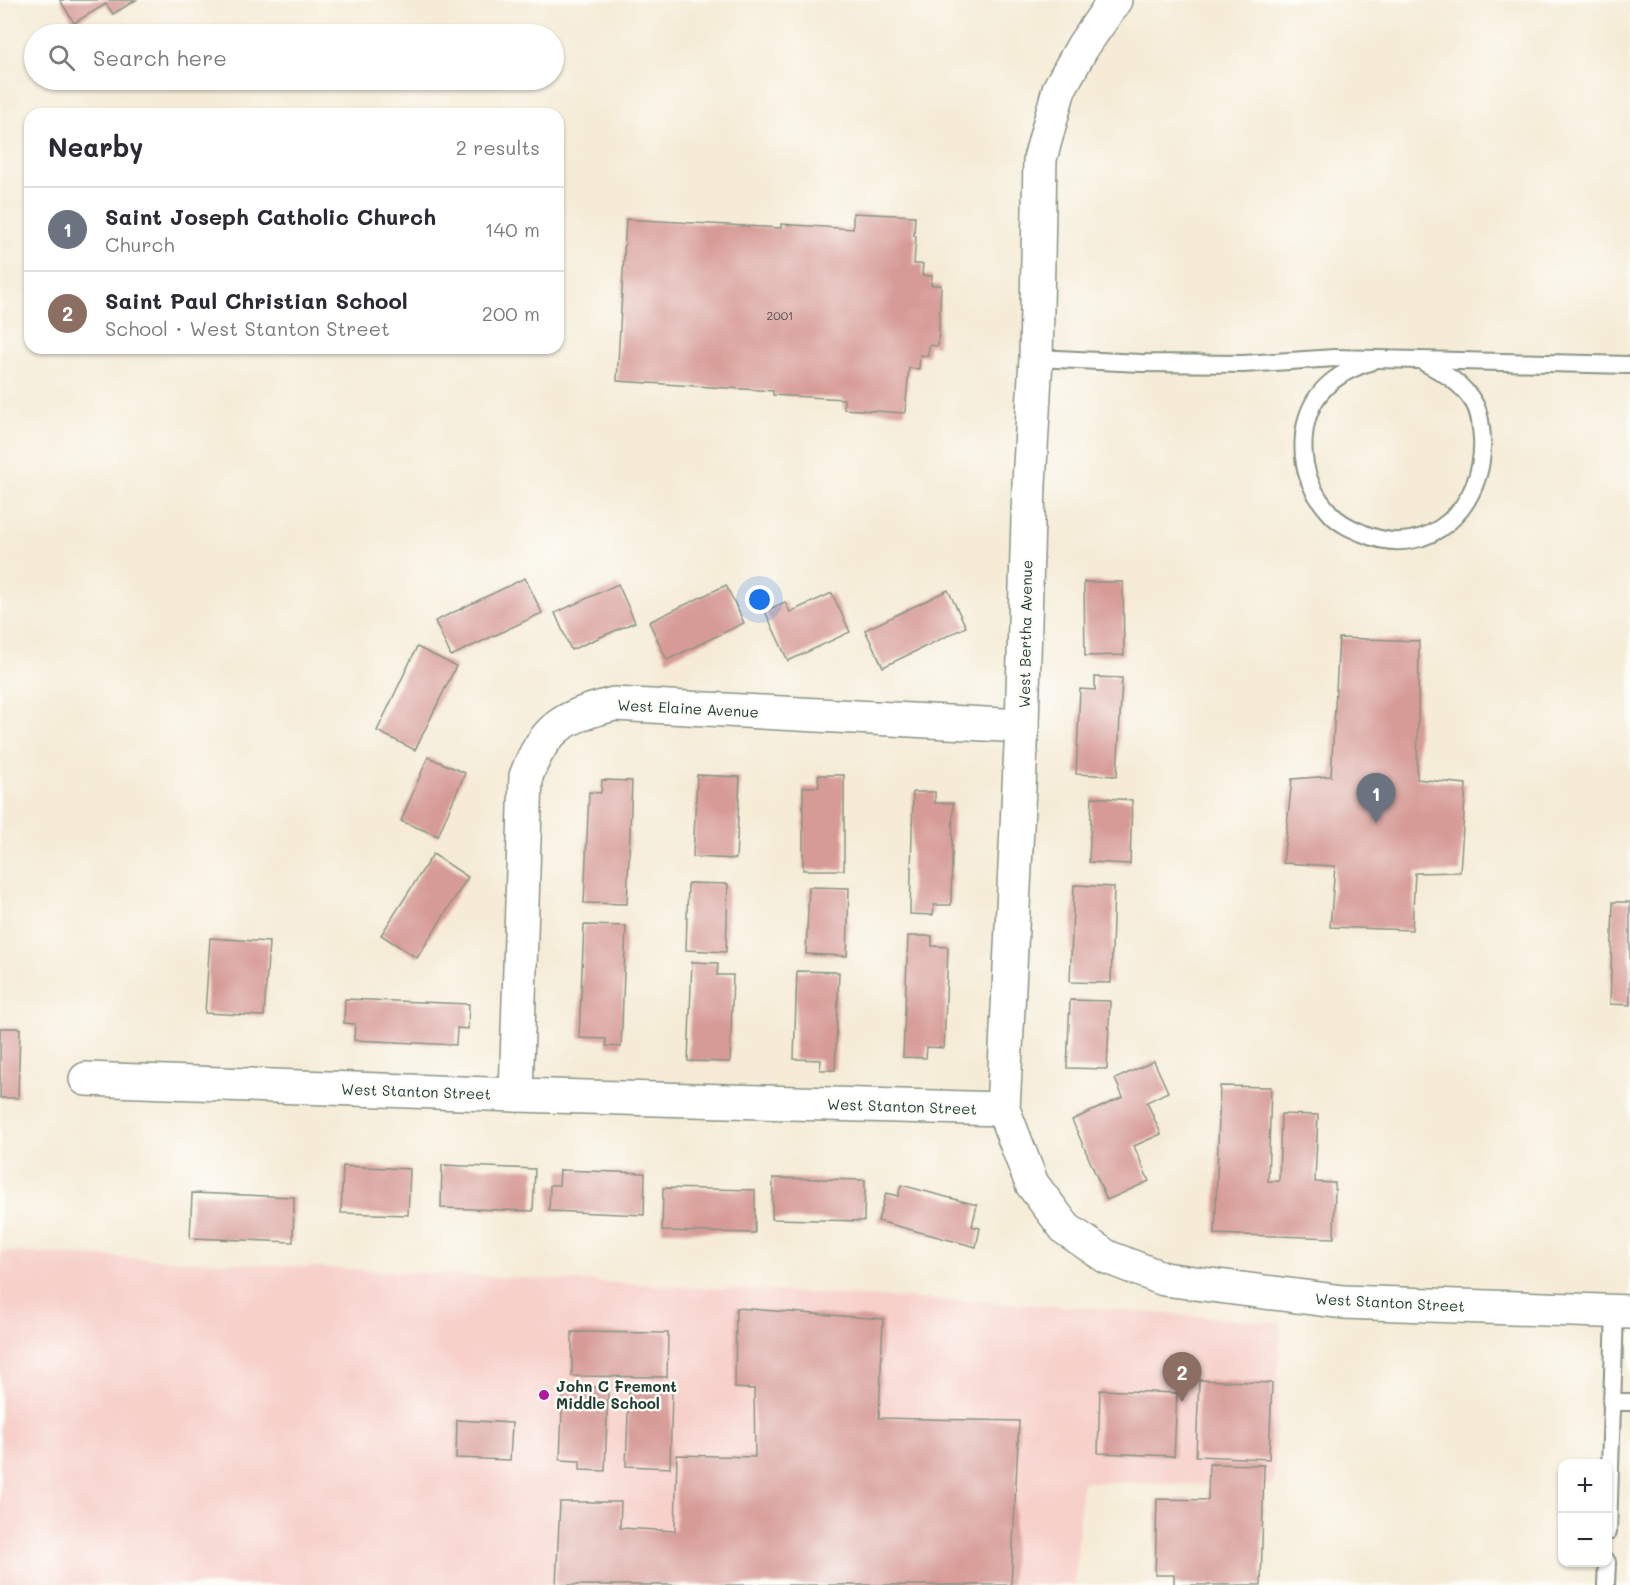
<!DOCTYPE html>
<meta charset="utf-8">
<style>
:root{--surface:#fff;--page:#f2f2f3;--text:#2b2b33;--muted:#7c7c81;--line:#e1e1e2;--accent:#2563eb}
body{margin:0;font-family:Mali,sans-serif;background:var(--page);color:var(--text)}
.controls{position:absolute;right:18px;bottom:18px;display:grid;overflow:hidden;border-radius:12px;box-shadow:0 2px 4px #0004}
.controls button{width:54px;height:54px;display:grid;place-items:center;padding:0;border:0;border-bottom:2px solid var(--line);background:var(--surface);color:var(--text);font:30px sans-serif}
.you{position:absolute;left:760px;top:600px;width:21px;height:21px;margin:-15px;border:4px solid #fff;border-radius:50%;background:#1a73e8;box-shadow:0 0 0 9px #1a73e833}
.badge{display:grid;place-items:center;width:39px;height:39px;border-radius:50%;background:var(--accent);color:#fff;font-size:20px;font-weight:700}
.pin{position:absolute;translate:-50% -50px;filter:drop-shadow(0 2px 3px #0008)}
.pin::after{content:'';position:absolute;top:32px;width:21px;height:18px;background:inherit;clip-path:polygon(0 0,100% 0,50% 100%)}
.list{margin:0;padding:0;list-style:none}
h2{display:flex;justify-content:space-between;align-items:center;height:78px;margin:0;padding:0 24px;font-size:26px}
h2 small{font-size:20px;font-weight:400;color:var(--muted)}
.list li{display:grid;grid-template-columns:39px 1fr auto;gap:18px;align-items:center;box-sizing:border-box;height:84px;padding:0 24px;border-top:2px solid var(--line)}
.list b{display:block;font-size:22px;white-space:nowrap}
.list p{margin:0;font-size:20px;white-space:nowrap;color:var(--muted)}
.list em{font-size:20px;font-style:normal;color:var(--muted)}
.icon{flex:none;width:33px;height:33px;fill:none;stroke:currentColor;stroke-width:2;stroke-linecap:round;stroke-linejoin:round}
.map{position:relative;flex:none;width:1630px;height:1585px;overflow:hidden}
.search{position:absolute;background:var(--surface);box-shadow:0 2px 4px #0004;left:24px;top:24px;width:540px;height:66px;display:flex;align-items:center;gap:15px;box-sizing:border-box;padding:0 21px;border-radius:33px;color:var(--muted);font-size:22px}
.panel{position:absolute;background:var(--surface);box-shadow:0 2px 4px #0004;left:24px;top:108px;width:540px;height:246px;border-radius:18px}
.map>svg:first-child{display:block}
</style>
<div class="map">
<svg width="1630" height="1585" viewBox="0 0 1630 1585">
<rect width="100%" height="100%" fill="#fdfcf7"/>
<filter id="ink" filterUnits="userSpaceOnUse"><feTurbulence type="fractalNoise" baseFrequency=".0167" numOctaves="2"/><feDisplacementMap in="SourceGraphic" scale="12" xChannelSelector="R" yChannelSelector="G"/><feConvolveMatrix kernelMatrix="1 2 1 2 8 2 1 2 1" color-interpolation-filters="sRGB"/></filter>
<filter id="wash" filterUnits="userSpaceOnUse"><feTurbulence type="fractalNoise" baseFrequency=".008" numOctaves="4" result="noise"/><feDisplacementMap in="SourceGraphic" scale="24" xChannelSelector="R" yChannelSelector="G"/><feGaussianBlur stdDeviation="1.35" result="paint"/><feColorMatrix in="noise" values="0 0 0 0 0 0 0 0 0 0 0 0 0 0 0 0 0 1.4 0 .05"/><feComposite in="paint" operator="in"/></filter>
<g filter="url(#wash)">
<rect width="100%" height="100%" fill="#f5ebd6"/>
<polygon fill="#f7d0ca" points="0,1251 1093,1308 1281,1323 1273,1486 1082,1482 1075,1585 0,1585"/>
<g id="blocks">
<g fill="#d79b97">
<polygon points="60,0 136,0 113,14 106,4 74,23"/>
<polygon points="853,213 915,216 914,236 916,236 914,264 923,264 922,275 932,276 931,285 941,285 938,346 929,345 928,356 920,355 919,369 909,368 905,413 844,409 844,399 773,395 773,391 617,381 626,219 781,228 781,224 853,229"/>
<polygon points="525,578 542,613 451,656 435,621"/>
<polygon points="1084,582 1123,582 1124,655 1085,656"/>
<polygon points="618,584 635,622 571,650 555,613"/>
<polygon points="726,585 744,623 667,660 649,622"/>
<polygon points="948,590 966,627 883,667 865,630"/>
<polygon points="832,593 850,632 788,661 765,611 785,602 790,612"/>
<polygon points="1339,638 1419,641 1417,779 1466,784 1460,872 1415,873 1412,930 1330,927 1335,866 1283,863 1292,779 1331,776"/>
<polygon points="417,647 456,666 415,750 377,731"/>
<polygon points="1095,677 1122,678 1117,776 1076,774 1080,689 1095,690"/>
<polygon points="428,757 465,773 438,836 401,821"/>
<polygon points="697,775 740,777 736,859 693,857"/>
<polygon points="818,775 844,775 844,870 803,870 803,787 819,787"/>
<polygon points="602,780 632,781 627,904 584,903 589,792 601,793"/>
<polygon points="913,792 935,792 935,803 953,803 951,905 934,905 933,915 910,914"/>
<polygon points="1092,797 1132,800 1130,864 1089,862"/>
<polygon points="433,854 468,877 417,958 381,935"/>
<polygon points="688,883 728,884 726,952 686,950"/>
<polygon points="1074,885 1114,887 1111,983 1070,982"/>
<polygon points="809,887 849,888 847,956 806,954"/>
<polygon points="1613,902 1630,902 1630,1005 1610,1004"/>
<polygon points="584,925 626,926 621,1047 606,1046 606,1039 579,1038"/>
<polygon points="908,936 932,936 932,946 948,947 944,1048 927,1047 926,1058 903,1057"/>
<polygon points="210,938 269,942 264,1016 205,1013"/>
<polygon points="692,962 718,963 717,975 733,975 730,1062 688,1061"/>
<polygon points="797,971 839,972 835,1070 820,1070 821,1060 794,1059"/>
<polygon points="345,999 469,1004 468,1029 457,1028 456,1045 354,1040 355,1024 344,1023"/>
<polygon points="1070,1000 1110,1001 1107,1069 1067,1068"/>
<polygon points="0,1028 20,1028 18,1098 0,1098"/>
<polygon points="1154,1061 1168,1092 1147,1102 1161,1134 1134,1146 1149,1181 1107,1200 1072,1120 1123,1097 1115,1079"/>
<polygon points="1220,1086 1271,1087 1268,1181 1279,1181 1281,1114 1318,1115 1315,1182 1335,1183 1334,1238 1215,1234"/>
<polygon points="442,1165 535,1169 533,1211 441,1208"/>
<polygon points="343,1166 410,1169 408,1215 341,1213"/>
<polygon points="560,1170 645,1173 644,1215 549,1211 550,1185 559,1185"/>
<polygon points="773,1178 865,1180 864,1221 772,1219"/>
<polygon points="901,1185 977,1205 972,1226 980,1228 976,1247 878,1221 886,1193 898,1196"/>
<polygon points="663,1188 755,1190 755,1233 662,1231"/>
<polygon points="192,1193 294,1197 293,1242 190,1238"/>
<polygon points="736,1308 883,1319 879,1418 1019,1421 1011,1585 556,1585 560,1502 621,1502 620,1528 675,1531 677,1455 755,1457 754,1389 735,1388"/>
<polygon points="572,1332 668,1333 667,1377 572,1376"/>
<polygon points="1199,1380 1272,1383 1269,1459 1196,1456"/>
<polygon points="563,1386 608,1388 605,1471 580,1470 580,1461 560,1460"/>
<polygon points="629,1388 672,1390 670,1468 626,1466"/>
<polygon points="1100,1390 1177,1393 1174,1456 1098,1453"/>
<polygon points="457,1420 512,1423 510,1460 456,1458"/>
<polygon points="1209,1464 1264,1465 1261,1585 1174,1585 1174,1575 1155,1575 1157,1499 1208,1500"/>
</g>
</g>
</g>
<g filter="url(#ink)">
<use href="#blocks" fill-opacity="0" stroke="#8a9485" stroke-width="1.5"/>
<g fill="none" stroke-linecap="round" stroke-linejoin="round">
<g stroke="#8a9485" stroke-width="20">
<g id="lane">
<polyline points="1036,358 1141,363 1243,364 1335,358 1630,365"/>
<path d="M1370,362c-37,12 -62,33 -66,73 -3,30 6,57 27,79 8,9 19,14 31,19 67,30 124,-28 120,-95 -1,-12 -2,-25 -8,-35 -12,-20 -30,-30 -49,-40"/>
<polyline points="1611,1402 1630,1402"/>
<polyline points="1608,1532 1615,1311"/>
<polyline points="1606,1585 1607,1562"/>
</g>
</g>
<g stroke="#8a9485" stroke-width="36">
<g id="street">
<polyline points="1115,0 1083,46 1059,89 1040,159 1036,358 1029,484 1022,726 1003,1109 1032,1184 1066,1229 1107,1257 1164,1279 1343,1302 1630,1312"/>
<polyline points="86,1079 516,1095 1003,1109"/>
<path d="M516,1095l10,-319c19,-50 38,-59 88,-72l408,22"/>
</g>
</g>
<use href="#lane" stroke="#fff" stroke-width="16"/>
<use href="#street" stroke="#fff" stroke-width="33"/>
</g>
</g>
<circle fill="#b5179e" stroke="#fdfcf7" stroke-width="2" cx="544" cy="1395" r="6"/>
<g text-anchor="middle" dominant-baseline="central" stroke-width="5" stroke-linejoin="round" paint-order="stroke">
<g font-size="12" fill="#4d544d">
<text x="780" y="315">2001</text>
</g>
<g font-size="15" fill="#1f3d34" stroke="#fdfcf7">
<text transform="translate(1025 634) rotate(-89)">West Bertha Avenue</text>
<text transform="translate(688 708) rotate(3)">West Elaine Avenue</text>
<text transform="translate(416 1091) rotate(2)">West Stanton Street</text>
<text transform="translate(902 1106) rotate(2)">West Stanton Street</text>
<text transform="translate(1390 1302) rotate(3)">West Stanton Street</text>
</g>
<g font-size="15" font-weight="bold" fill="#1f3d34" stroke="#fdfcf7" text-anchor="start">
<text x="556" y="1386">John C Fremont<tspan x="556" dy="17">Middle School</tspan></text>
</g>
</g>
</svg>
<div class="controls">
<button>+</button>
<button>−</button>
</div>
<div class="you"></div>
<div class="pin badge" style="left:1376px;top:823px;background:#6b7280">1</div>
<div class="pin badge" style="left:1182px;top:1402px;background:#8d6e63">2</div>
<div class="search"><svg class="icon" aria-label="search" viewBox="0 0 24 24"><circle cx="10" cy="10" r="6"/><path d="M15 15l6 6"/></svg>Search here</div>
<section class="panel">
<h2>Nearby<small>2 results</small></h2>
<ul class="list">
<li><span class="badge" style="background:#6b7280">1</span><div><b>Saint Joseph Catholic Church</b><p>Church</p></div><em>140 m</em></li>
<li><span class="badge" style="background:#8d6e63">2</span><div><b>Saint Paul Christian School</b><p>School · West Stanton Street</p></div><em>200 m</em></li>
</ul>
</section>
</div>
